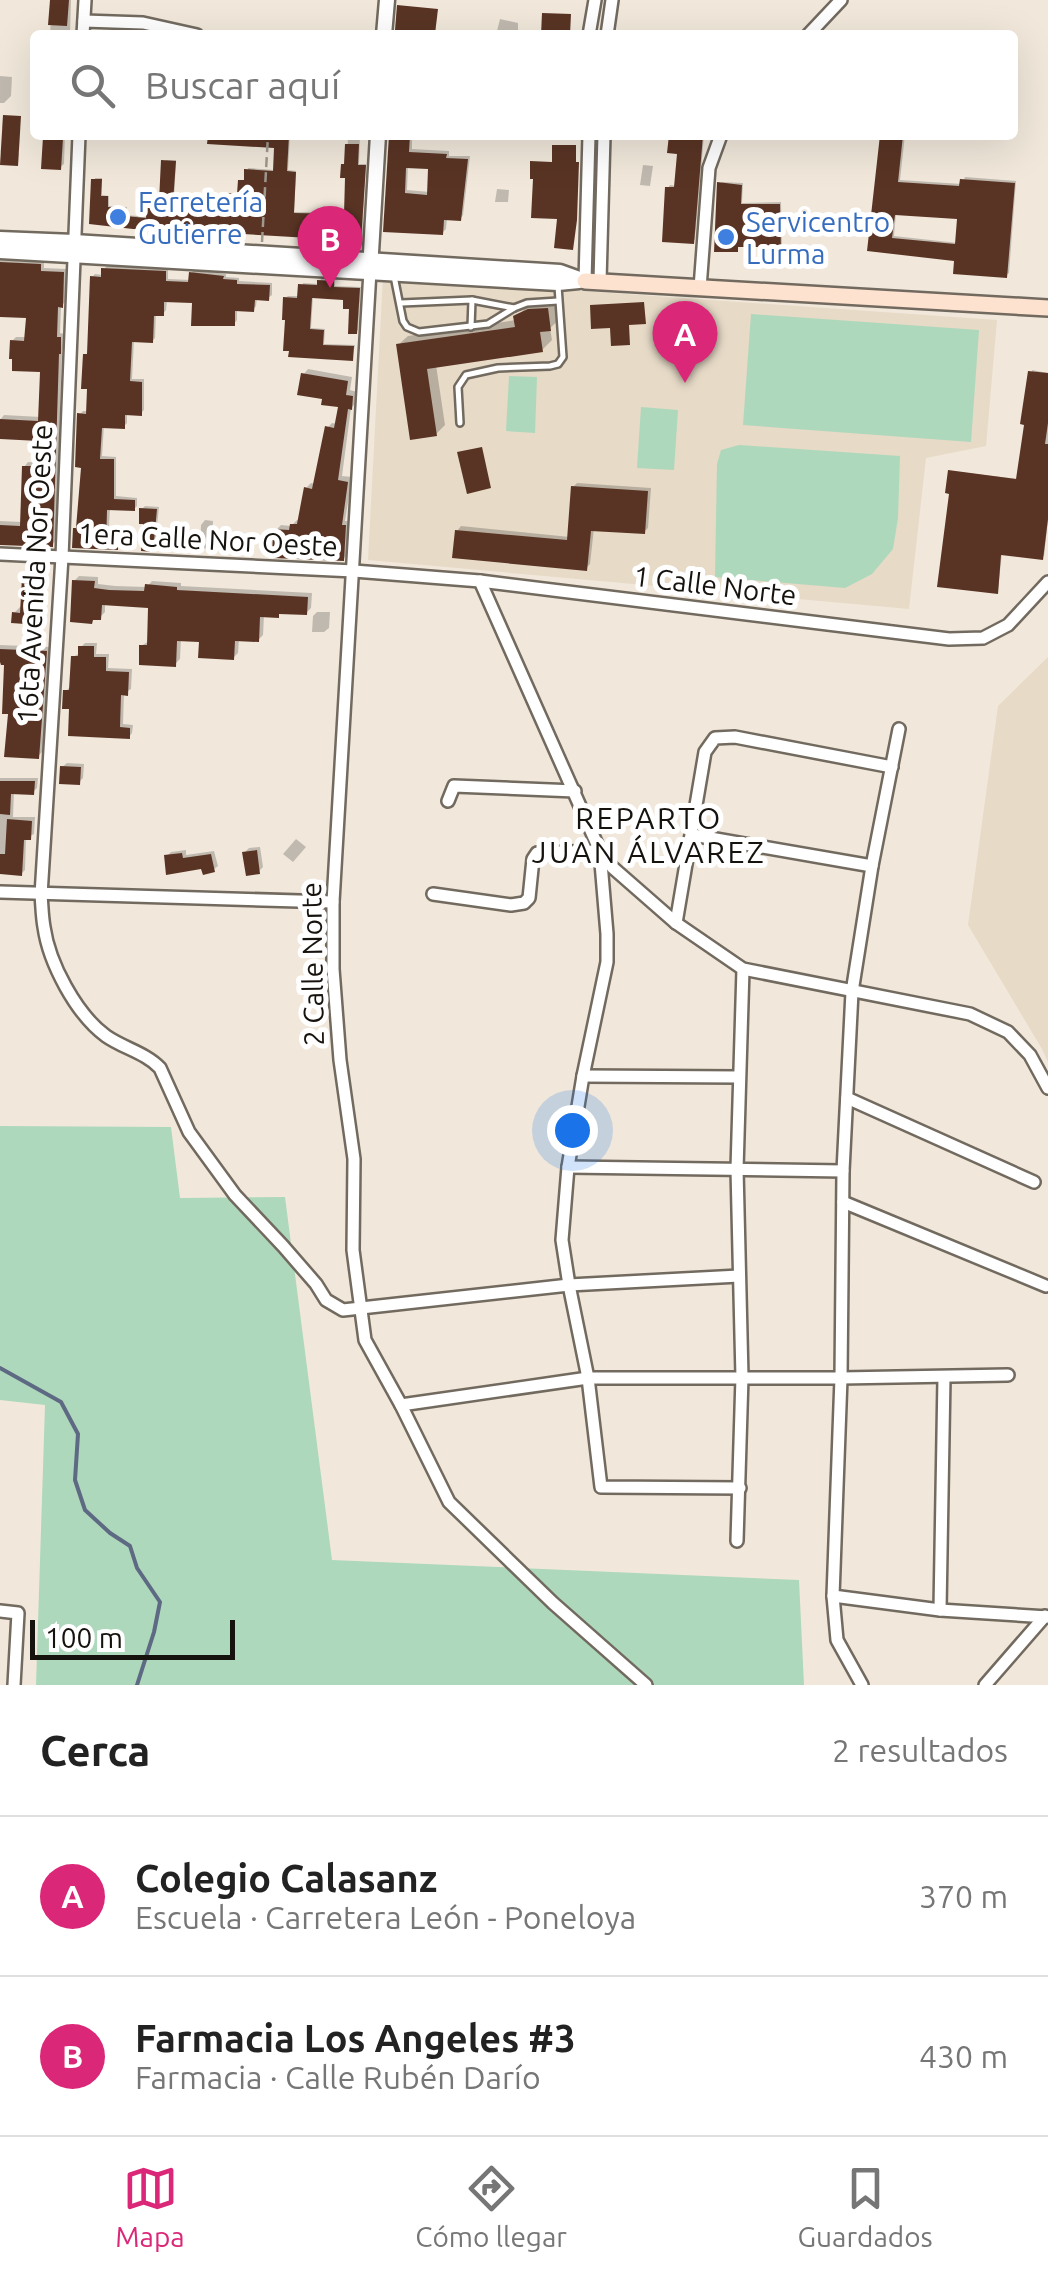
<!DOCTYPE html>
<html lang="es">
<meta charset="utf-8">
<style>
:root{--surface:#fff;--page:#f6f6f6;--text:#222;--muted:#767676;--line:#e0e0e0;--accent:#db2777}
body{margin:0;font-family:Ubuntu,sans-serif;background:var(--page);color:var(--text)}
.scale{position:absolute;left:30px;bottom:25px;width:205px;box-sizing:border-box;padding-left:10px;border:5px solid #16120e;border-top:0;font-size:28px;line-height:35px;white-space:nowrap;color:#16120e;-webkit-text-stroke:8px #fff;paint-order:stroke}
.you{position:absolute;left:572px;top:1130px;width:35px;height:35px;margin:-25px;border:8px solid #fff;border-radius:50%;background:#1a73e8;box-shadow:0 0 0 15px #1a73e833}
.badge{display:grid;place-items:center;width:65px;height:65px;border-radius:50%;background:var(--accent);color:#fff;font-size:32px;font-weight:700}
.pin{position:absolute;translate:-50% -82px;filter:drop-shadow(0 2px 5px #0008)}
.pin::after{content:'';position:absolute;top:52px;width:35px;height:30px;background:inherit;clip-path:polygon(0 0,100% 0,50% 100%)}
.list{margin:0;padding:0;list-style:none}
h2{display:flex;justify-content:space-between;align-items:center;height:130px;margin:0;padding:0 40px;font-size:42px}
h2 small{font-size:32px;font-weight:400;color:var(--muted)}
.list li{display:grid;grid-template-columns:65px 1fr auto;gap:30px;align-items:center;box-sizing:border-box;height:160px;padding:0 40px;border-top:2px solid var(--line)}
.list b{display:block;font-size:38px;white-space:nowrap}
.list p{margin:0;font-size:32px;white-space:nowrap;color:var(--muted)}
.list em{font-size:32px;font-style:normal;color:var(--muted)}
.icon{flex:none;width:55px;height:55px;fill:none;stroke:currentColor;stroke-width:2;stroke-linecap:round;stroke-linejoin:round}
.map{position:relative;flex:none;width:1048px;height:1685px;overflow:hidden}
.search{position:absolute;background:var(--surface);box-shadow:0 10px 40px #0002;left:30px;right:30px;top:30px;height:110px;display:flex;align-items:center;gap:25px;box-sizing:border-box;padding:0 35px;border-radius:10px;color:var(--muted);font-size:38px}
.sheet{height:450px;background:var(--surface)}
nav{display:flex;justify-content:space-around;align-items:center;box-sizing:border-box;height:140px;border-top:2px solid var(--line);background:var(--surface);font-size:28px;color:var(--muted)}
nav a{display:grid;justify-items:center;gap:5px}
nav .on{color:var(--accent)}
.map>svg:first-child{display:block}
</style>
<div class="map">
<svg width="1048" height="1685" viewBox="0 0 1048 1685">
<rect width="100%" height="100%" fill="#f1e8db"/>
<g fill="#e7dac7">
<polygon points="383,277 997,320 986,446 926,458 909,609 368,560"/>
<polygon points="1048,657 1048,1062 1042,1049 968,925 998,706"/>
</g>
<g fill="#aed8bb">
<polygon points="751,314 979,330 971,442 743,425"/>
<polygon points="509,376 537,377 535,433 506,431"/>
<polygon points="641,407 678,410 674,470 637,468"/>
<polygon points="739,445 900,456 898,518 893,549 872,574 845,588 715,577 717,464 721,450"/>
<polygon points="0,1126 171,1127 180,1198 285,1197 332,1560 799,1580 804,1685 36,1685 45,1405 0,1400"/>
</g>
<g fill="#0003" fill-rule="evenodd">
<polygon points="52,0 71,0 70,35 50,35"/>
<polygon points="500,19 518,23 518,31 497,31"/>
<polygon points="0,76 12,77 11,96 4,103 0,103"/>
<polygon points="46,135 65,135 64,164 60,167 44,167"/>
<polygon points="224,135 290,135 288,170 296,171 294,212 346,213 348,135 360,135 359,164 366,164 362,237 360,239 91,222 95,178 102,178 102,195 109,196 109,206 127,207 126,215 149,217 150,201 161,200 166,160 176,160 174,201 230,204 231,195 240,193 240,181 246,179 248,168 275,170 277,146"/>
<path d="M391,135h21v14l37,2v5h21l-7,59 -3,4 -13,-1 -1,11 -4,4 -56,-3zM408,165l23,1 -1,26 -23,-2z"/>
<polygon points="671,135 704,135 695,239 693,241 668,188 670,185 677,186 679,152"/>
<path d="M882,135h23l-5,45 62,4 3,-7 51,4 -7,92 -3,2 -50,-17 -86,-9zM896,213l64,4 -2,26 -64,-7z"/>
<polygon points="643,165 653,166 650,186 640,185"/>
<polygon points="722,182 743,183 742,203 781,202 782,247 780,249 770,244 739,245 737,250 720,184"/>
<polygon points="497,189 509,190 508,202 495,202"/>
<polygon points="0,256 44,261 44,268 67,269 66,301 61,306 60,333 65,334 64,348 62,350 56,540 52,545 0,542 0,521 22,522 24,467 28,462 40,463 42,439 0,437 0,420 4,415 41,417 43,370 12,341 16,337 27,337 28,316 0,314"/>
<polygon points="107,266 168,269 168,279 191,280 191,274 194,270 226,274 226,277 239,278 239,281 272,283 272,295 268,298 257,298 256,306 253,310 237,309 237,320 234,324 194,301 167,300 166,310 163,314 156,313 155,338 152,341 134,340 132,379 144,379 144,410 141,413 127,412 127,423 124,426 104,425 102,456 116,457 116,496 137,498 137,506 134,509 110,508 108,544 120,545 117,548 74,546 78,526 83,465 80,414 83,411 89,411 85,355 90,351 92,277 95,274 103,275 104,269"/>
<polygon points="321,279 335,280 335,286 361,287 358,330 356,332 352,307 346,297 313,296 311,328 325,329 324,344 355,345 352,358 291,355 285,298 288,296 300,296 303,283 319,284"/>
<polygon points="557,299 560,319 550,328 552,340 542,350 436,365 445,425 436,434 398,345 408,336 516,320 516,317 529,305"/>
<polygon points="308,369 352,377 350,390 357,392 356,403 351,408 342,476 352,477 345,521 349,521 348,554 343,559 276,530 281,525 291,526 297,520 300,520 306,488 311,483 316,484 327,428 332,423 338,424 341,405 325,397 304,374"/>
<polygon points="1032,370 1048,373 1048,519 1044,556 1002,552 998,590 952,491 950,471 1018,479"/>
<polygon points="577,483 651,488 648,528 644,532 594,528 590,564 586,568 457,531 461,526 570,537 573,487"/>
<polygon points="145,506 159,507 155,546 152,549 142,509"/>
<polygon points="205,520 213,521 212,544 207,549 200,548 201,525"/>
<polygon points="31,571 47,572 45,615 38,622 14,613 21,606 24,578"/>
<polygon points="79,576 98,577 98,584 115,586 147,587 152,581 181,583 181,586 312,593 311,608 306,613 282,611 278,615 264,615 263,635 258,640 239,639 238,653 233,658 202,640 181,638 180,659 175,664 141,646 149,641 151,605 105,603 105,612 100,617 74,581"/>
<polygon points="317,612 330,612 329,628 324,632 312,632 313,616"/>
<polygon points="85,643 97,643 96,654 109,654 108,668 132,669 131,689 124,693 123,724 133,725 132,733 129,737 72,707 66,691 70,687 73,657 80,653 81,647"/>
<polygon points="0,645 50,647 43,751 38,756 11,712 7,663 0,659"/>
<polygon points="67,763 84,764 83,778 79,782 62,767"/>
<polygon points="0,778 38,778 37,788 33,792 14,791 13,817 35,817 34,834 26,838 25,870 21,874 0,872"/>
<polygon points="296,839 306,847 293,862 283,854"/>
<polygon points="260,847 263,867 259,871 245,852 249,848"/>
<polygon points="186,850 186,855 214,851 218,866 213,870 167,856 171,852"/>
</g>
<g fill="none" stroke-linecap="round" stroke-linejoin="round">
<polyline stroke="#5e6a83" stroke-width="4" points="0,1368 61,1402 78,1434 75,1480 85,1510 110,1533 130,1546 137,1568 160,1602 154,1632 137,1685"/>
</g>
<g fill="#593424" fill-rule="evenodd">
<polygon points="50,0 69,0 67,26 48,25"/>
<polygon points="397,5 438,9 435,34 395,30"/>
<polygon points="542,13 571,14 570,35 541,35"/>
<polygon points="3,115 21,116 18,166 0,165"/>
<polygon points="208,135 289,135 287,171 296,172 294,213 344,214 345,178 340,178 341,164 344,164 345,144 359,144 358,165 366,165 361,241 226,233 226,231 133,229 89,224 91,179 102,179 101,196 108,196 108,207 126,208 125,216 146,218 147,200 159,201 161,160 176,161 173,202 228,205 228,193 237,194 238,180 244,180 244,169 273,171 274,148 207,144"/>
<path d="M389,135h21l-1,17 38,2 -1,4 22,1 -7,62 -17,-1 -1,15 -60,-3zM406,168l22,1 -1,26 -22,-2z"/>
<polygon points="669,135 703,135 694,244 662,242 665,187 674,187 677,154 667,153"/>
<path d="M880,135h23l-5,47 61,4 1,-7 55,4 -8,95 -54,-4 1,-13 -87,-10zM895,215l62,4 -2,25 -63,-6z"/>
<polygon points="43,137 63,138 61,170 41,169"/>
<polygon points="552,145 576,145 576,162 579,162 577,220 573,250 554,248 557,219 531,218 533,179 530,179 530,161 552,162"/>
<polygon points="717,182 742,185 741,204 780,204 781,252 768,252 768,247 738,247 738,252 714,252"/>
<polygon points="0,262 41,264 41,271 64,272 63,308 58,307 57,337 61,337 61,354 59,354 53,547 0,545 0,525 20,526 22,466 38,466 39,441 0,439 0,419 38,421 40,372 12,371 12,359 9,359 10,340 24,341 26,318 0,317"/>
<polygon points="101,268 166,271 166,281 188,282 189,272 224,276 223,279 237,280 237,284 270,285 269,301 255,300 254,312 235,311 235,326 191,326 192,303 164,302 164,316 154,316 153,343 132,342 130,381 142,382 142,416 125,415 125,429 102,428 100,459 114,459 114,499 135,500 135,511 107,510 106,547 118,547 118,550 72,548 73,528 76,528 81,468 75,467 77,413 86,414 87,389 81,389 83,354 87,354 90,276 101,277"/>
<polygon points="317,280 334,281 334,287 360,288 357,334 348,334 349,309 343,309 343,300 312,298 310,329 324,330 323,345 354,346 353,361 288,357 289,351 283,351 285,320 282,320 283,297 297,298 298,284 317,285"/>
<polygon points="644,302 646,324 629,325 630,345 611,346 610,328 591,329 590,305"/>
<polygon points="548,308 551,331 540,332 543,352 427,369 437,436 410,440 396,344 515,327 513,316 517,314 528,309"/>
<polygon points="1028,371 1048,373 1048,423 1045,444 1048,444 1048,519 1043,560 1001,555 998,594 937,587 949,494 945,493 948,470 1016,479 1024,425 1020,424"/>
<polygon points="301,373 348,381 346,395 353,396 352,410 348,409 338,480 348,482 342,525 346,525 344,561 272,558 273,529 289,530 290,524 297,524 304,487 312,489 325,426 334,428 338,407 321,405 322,399 297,395"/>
<polygon points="482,447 491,488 467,494 457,452"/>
<polygon points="571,486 648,491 645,534 591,531 587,571 452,558 455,530 567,540"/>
<polygon points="139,508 157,509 153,552 141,551 143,524 139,524"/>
<polygon points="22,577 42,578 39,625 11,623 12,612 20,613"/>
<polygon points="72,580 95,581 94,588 109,590 144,591 145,584 177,587 177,590 308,597 307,615 279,614 279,618 260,617 259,642 235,641 234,660 198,658 199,642 177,641 176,667 139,665 139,645 147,645 148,608 102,605 101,620 93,620 92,624 70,622"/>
<polygon points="78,646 94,646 94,657 106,657 106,671 129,672 128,696 121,695 120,727 130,728 130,739 68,736 69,709 62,709 63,690 69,690 71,656 78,656"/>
<polygon points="0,649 47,651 39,759 4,757 8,714 2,714 4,665 1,665 0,662"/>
<polygon points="60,766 81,767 80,785 59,784"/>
<polygon points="0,781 35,781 34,795 11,794 10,815 0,814"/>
<polygon points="7,819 32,821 31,840 24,840 22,876 0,874 0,854 5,854"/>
<polygon points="257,850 260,874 246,876 242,852"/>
<polygon points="182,853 183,858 211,854 215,872 203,875 201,869 166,875 164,855"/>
</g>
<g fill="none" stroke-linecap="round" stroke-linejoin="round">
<g stroke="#726a5f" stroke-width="10">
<g id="service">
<polyline points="394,276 403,321 407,327 419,332 488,324 514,308 527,303 558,301"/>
<polyline points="401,303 472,300 514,308"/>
<polyline points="471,327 472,300"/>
<polyline points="460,423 458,387 466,375 498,368 550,366 558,364 563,357 558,286"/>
</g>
</g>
<g stroke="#726a5f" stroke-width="16">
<g id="minor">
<polyline points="84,21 143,23 197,35"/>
<polyline points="83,35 85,0"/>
<polyline points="589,35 595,0"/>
<polyline points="607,35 612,0"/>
<polyline points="808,35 841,0"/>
<path d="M79,135l-17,422 -21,338c1,10 1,21 3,32 5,36 32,87 62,109 17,12 40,17 54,32l29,64 46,63 48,51 33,38 10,16 17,10 226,-25 170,-9"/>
<polyline points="370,271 333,902 333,969 340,1060 354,1159 353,1250 365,1340 401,1405 449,1502 553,1603 646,1685"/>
<polyline points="585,281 589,135"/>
<polyline points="600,281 604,135"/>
<polyline points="700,288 709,168 721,135"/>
<polyline points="0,554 354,571 480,581 949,639 983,638 1008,625 1048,582"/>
<polyline points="480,581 600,851 612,867 676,923 743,969 970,1014 1008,1032 1030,1055 1048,1088"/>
<polyline points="448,801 454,786 575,791"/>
<polyline points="693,835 872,866"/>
<polyline points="0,892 333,902"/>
<polyline points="433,894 511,905 524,903 529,898 533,859 537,853 600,851 607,934 607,962 583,1076 568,1167 562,1240 569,1285 588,1378 601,1487 740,1488"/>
<polyline points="676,923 705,752 715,738 735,737 892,767"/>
<polyline points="583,1076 739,1077"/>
<polyline points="847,1098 1034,1182"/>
<polyline points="568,1167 843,1171"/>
<polyline points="843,1202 1046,1286"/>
<polyline points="401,1405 588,1378 841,1378 1008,1375"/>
<polyline points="737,1541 742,1377 737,1169 743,969"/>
<polyline points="833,1596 940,1610 1048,1617"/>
<polyline points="940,1610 944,1377"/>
<polyline points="0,1611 18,1613 14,1685"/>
<polyline points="862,1685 837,1640 833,1596 841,1378 843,1171 852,992 872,866 899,729"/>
<polyline points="985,1685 1045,1616"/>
</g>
</g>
<g stroke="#726a5f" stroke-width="19">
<g id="tertiary">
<polyline points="384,35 387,0"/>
<polyline points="0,239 74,242 560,272 585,281"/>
<polyline points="0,251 558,283 579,281"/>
<polyline points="370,269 378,135"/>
</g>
</g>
<g stroke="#726a5f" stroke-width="20">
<polyline id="secondary" points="585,281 1048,308"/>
</g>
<polyline stroke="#9f988e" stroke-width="2.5" stroke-dasharray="10 5" stroke-linecap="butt" points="262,242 268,135"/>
<use href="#service" stroke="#fff" stroke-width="5"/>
<use href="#minor" stroke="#fff" stroke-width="11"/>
<use href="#tertiary" stroke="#fff" stroke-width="14"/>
<use href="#secondary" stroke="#fee2d0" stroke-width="15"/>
</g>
<g fill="#3f7fe0" stroke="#fff" stroke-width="4">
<circle cx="118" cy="217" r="10"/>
<circle cx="726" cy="237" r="10"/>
</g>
<g text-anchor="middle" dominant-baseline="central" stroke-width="10" stroke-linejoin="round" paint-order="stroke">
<g font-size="28" fill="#366cbe" stroke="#fff" text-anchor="start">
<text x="138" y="201">Ferretería<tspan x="138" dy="32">Gutierre</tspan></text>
<text x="746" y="221">Servicentro<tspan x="746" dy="32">Lurma</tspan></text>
</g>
<g font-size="28" fill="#16120e" stroke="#fff">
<text transform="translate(208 539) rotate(3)">1era Calle Nor Oeste</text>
<text transform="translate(34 574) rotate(-87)">16ta Avenida Nor Oeste</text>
<text transform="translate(715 585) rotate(7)">1 Calle Norte</text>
<text transform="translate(312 964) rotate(-91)">2 Calle Norte</text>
</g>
<g font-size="30" letter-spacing="2.5" fill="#16120e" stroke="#fff">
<text x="649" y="818">REPARTO<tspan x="649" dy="34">JUAN ÁLVAREZ</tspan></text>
</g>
</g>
</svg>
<div class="scale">100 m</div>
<div class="you"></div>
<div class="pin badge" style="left:685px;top:383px">A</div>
<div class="pin badge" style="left:330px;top:288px">B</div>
<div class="search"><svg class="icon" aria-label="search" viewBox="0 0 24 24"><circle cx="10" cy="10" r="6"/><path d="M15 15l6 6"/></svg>Buscar aquí</div>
</div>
<section class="sheet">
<h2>Cerca<small>2 resultados</small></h2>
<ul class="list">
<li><span class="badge">A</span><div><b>Colegio Calasanz</b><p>Escuela · Carretera León - Poneloya</p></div><em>370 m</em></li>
<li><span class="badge">B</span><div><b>Farmacia Los Angeles #3</b><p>Farmacia · Calle Rubén Darío</p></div><em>430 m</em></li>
</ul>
</section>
<nav>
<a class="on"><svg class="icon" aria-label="map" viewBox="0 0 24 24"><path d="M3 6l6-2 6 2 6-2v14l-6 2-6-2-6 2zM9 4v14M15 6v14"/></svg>Mapa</a>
<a><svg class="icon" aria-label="directions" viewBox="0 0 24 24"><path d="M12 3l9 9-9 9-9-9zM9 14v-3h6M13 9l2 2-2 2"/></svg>Cómo llegar</a>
<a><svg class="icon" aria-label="saved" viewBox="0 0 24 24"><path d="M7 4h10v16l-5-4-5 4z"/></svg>Guardados</a>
</nav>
